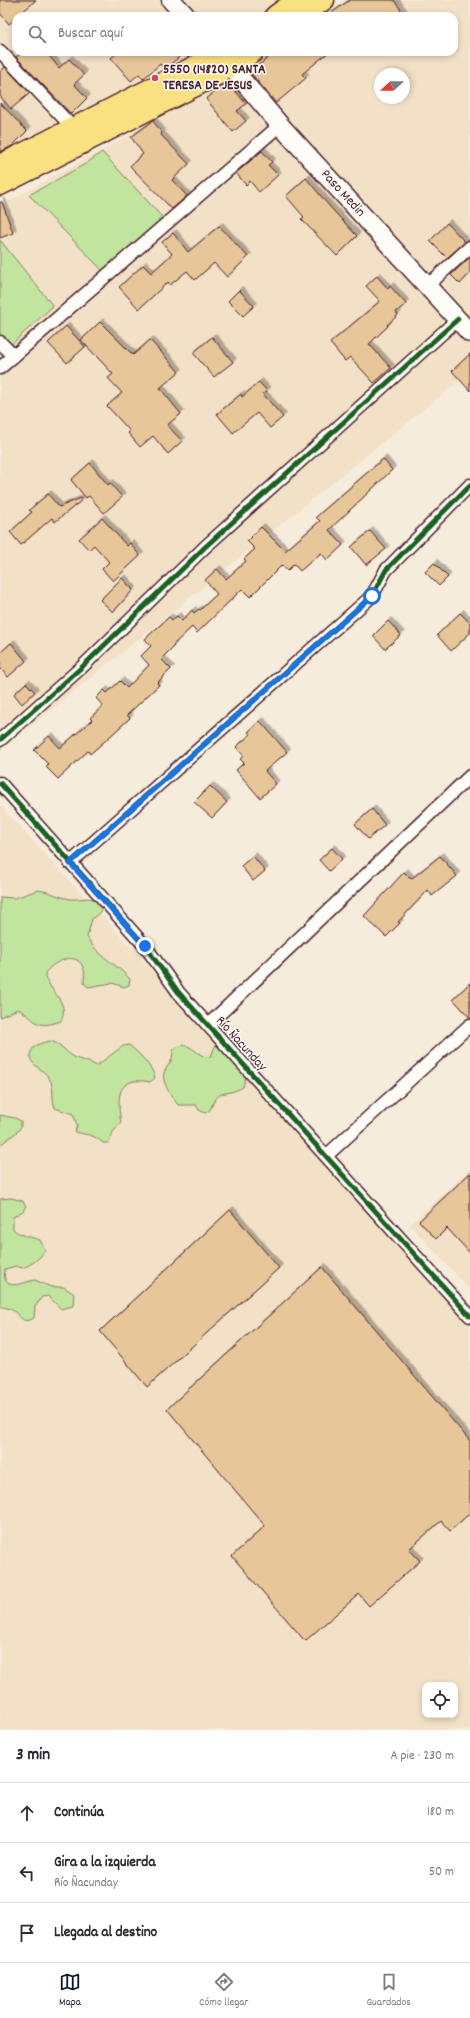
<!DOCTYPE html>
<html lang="es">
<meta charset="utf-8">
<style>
:root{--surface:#fff;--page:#f7f7f7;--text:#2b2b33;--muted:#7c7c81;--line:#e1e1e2;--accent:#111827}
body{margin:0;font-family:Dekko,sans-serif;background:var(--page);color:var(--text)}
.controls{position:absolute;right:12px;bottom:12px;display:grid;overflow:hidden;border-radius:8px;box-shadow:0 2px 6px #0003}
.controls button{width:36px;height:36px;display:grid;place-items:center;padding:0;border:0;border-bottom:1px solid var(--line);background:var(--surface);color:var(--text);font:20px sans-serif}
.compass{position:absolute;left:374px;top:68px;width:36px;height:36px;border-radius:50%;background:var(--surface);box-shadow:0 2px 6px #0003;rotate:249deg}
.stop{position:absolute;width:12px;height:12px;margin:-9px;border:3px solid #1a73e8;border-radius:50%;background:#fff}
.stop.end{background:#1a73e8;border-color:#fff;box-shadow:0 1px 4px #0008}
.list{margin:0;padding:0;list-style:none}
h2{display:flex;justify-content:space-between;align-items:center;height:52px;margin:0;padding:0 16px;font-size:17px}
h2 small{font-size:13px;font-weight:400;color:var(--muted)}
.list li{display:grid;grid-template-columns:26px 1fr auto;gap:12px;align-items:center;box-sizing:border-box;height:60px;padding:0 16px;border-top:1px solid var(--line)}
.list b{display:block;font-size:15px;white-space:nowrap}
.list p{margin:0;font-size:13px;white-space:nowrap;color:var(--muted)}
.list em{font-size:13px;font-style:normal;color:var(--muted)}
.icon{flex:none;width:22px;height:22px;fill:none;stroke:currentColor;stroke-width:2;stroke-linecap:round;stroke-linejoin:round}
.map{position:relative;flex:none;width:470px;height:1730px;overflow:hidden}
.search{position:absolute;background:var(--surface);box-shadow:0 2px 6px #0003;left:12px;right:12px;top:12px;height:44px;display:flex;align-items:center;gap:10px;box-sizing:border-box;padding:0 14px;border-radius:12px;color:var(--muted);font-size:15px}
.sheet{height:232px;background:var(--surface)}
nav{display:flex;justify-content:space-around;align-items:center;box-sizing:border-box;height:56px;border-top:1px solid var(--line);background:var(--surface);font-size:11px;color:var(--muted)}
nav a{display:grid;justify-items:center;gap:2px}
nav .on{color:var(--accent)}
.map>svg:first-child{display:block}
</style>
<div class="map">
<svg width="470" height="1730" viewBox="0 0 470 1730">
<defs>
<filter id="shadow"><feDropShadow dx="3.5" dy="-3.5" stdDeviation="0" flood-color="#0004"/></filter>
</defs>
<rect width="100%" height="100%" fill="#f6ecdb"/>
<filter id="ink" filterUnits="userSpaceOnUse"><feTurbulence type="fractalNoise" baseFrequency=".025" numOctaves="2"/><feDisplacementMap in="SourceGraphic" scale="8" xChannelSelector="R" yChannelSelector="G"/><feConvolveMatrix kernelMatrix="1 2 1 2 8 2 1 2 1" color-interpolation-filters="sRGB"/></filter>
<g filter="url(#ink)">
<g fill="#f2e1c7" fill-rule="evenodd">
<polygon points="0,0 283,0 262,16 16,16 16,52 210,52 0,155"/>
<path d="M349,0h121v372l-470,379v-545l254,-140 20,-14h180v-36h-128zM380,74h24v24h-24z"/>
<path d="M0,805l470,511v414h-470zM425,1685h30v30h-30z"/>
<polygon points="470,1169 470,1290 410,1225"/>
</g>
<g fill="#c1e49e" stroke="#868264">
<polygon points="102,152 163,218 103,271 29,195 87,163"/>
<polygon points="0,240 53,306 0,355"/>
<path d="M38,890c12,1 22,8 33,9 8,1 18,-3 25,1 4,2 4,6 5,11l-9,8 -5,18c10,19 29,26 43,42l-1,6 -5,2 -12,-4 -24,4 -4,-4c0,-4 1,-9 0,-13 -6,-21 -30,-9 -39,3 2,18 26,28 16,48 -27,9 -23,-1 -43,-12l-18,8v-120l15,1z"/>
<path d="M49,1041c12,1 16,12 27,17 7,3 14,3 20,8l27,-20 6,-1c9,7 24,22 26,33l-5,4c-34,-7 -33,16 -29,41l-8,9 -4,11h-6c-9,-9 -17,-8 -28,-11l2,-7 -4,-11 -18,-6c-4,-9 0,-20 -6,-30 -5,-9 -23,-14 -18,-26 3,-8 11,-9 18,-11z"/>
<path d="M216,1044h6l24,32 -3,11c-19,11 -23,-1 -33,23l-5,3 -6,-3 -3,-5h-18c-5,-7 -17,-22 -14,-32 3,-9 9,-9 9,-23 15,-12 19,2 33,7l5,-1z"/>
<polygon points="0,1115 15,1118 21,1121 21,1127 17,1132 0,1145"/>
<path d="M11,1198l12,3 3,5 -3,5 -10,6v12c6,6 18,8 27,11l5,10c-4,8 -14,15 -23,18l-6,-2 -11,3c-4,25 18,13 30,11l16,7h13l10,7 -1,12 -12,3 -13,-13 -6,1 -7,10 -1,11c-13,8 -14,-5 -24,-9 -4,-2 -7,-1 -10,-3v-107z"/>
</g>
<g fill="#e7c699" stroke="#4a1f2b" filter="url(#shadow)">
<polygon points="0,0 36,0 9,24 0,13"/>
<polygon points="350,0 394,0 405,16 327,16"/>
<polygon points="23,52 46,52 59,68 69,59 84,75 74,84 87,98 71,114 16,57"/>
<polygon points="118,52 185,52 166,68 164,69 160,64 143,79 139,74 131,81 111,58"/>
<polygon points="275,52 329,52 302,74 306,78 276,103 250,72"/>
<polygon points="5,67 30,93 11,109 0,96 0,72"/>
<polygon points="228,82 246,104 237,111 246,121 233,132 206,99"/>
<polygon points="0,103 27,131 12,146 0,152"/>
<polygon points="153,121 162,133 161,135 189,164 172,180 187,196 172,209 130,166 143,154 131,137"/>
<polygon points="262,151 272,162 268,165 278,175 259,192 250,181 246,185 236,173"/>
<polygon points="306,178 330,207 357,236 337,256 301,219 304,217 286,196"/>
<polygon points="0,202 2,202 13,233 0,238"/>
<polygon points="447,223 465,242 447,258 430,241"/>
<polygon points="219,226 248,257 227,277 214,263 195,280 187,271 170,285 168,282 139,309 119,287 143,265 151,273 172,254 162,242 173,233 188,252"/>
<polygon points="470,257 470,273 460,284 451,275"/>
<polygon points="377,276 388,289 390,286 406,304 396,312 398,315 387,325 388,326 369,344 391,368 374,383 350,357 345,361 330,343 380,301 366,286"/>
<polygon points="239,290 254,306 243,316 228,301"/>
<polygon points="100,322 133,355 150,340 179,372 160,388 181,414 167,425 182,441 168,454 153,436 140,447 128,433 130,431 107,406 122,393 108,378 113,374 81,340"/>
<polygon points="66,326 85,347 67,363 48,343"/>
<polygon points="212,337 233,362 214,377 193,353"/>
<polygon points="470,354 470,391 452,371"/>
<polygon points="259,382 267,391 263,394 283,417 270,428 257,413 233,433 217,414 241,394 242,397"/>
<polygon points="383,459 392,470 329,530 343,545 327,560 321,553 300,571 294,564 287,571 282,565 250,597 242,589 197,633 192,627 173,645 174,646 161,659 171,669 157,683 159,685 127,715 130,718 106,740 90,754 88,751 58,779 46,767 48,764 34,750 49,736 60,748 92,720 90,718 103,706 96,698 104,690 107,693 120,681 127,688 149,665 141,656 151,646 145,639 169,617 172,620 177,616 182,621 192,610 194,613 199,609 200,610 217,594 205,580 217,569 226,579 246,561 244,559 255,549 247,541 261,527 285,551 320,521 316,517"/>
<polygon points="90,463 108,485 110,483 122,497 104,513 89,496 86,498 71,480"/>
<polygon points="48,494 59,507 81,498 82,500 55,522 52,518 21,545 10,532 32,512 29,510"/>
<polygon points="102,518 127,546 130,543 140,556 113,581 102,569 109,562 94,545 89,550 79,539"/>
<polygon points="370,531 386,549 366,565 351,547"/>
<polygon points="434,563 448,577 439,586 425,572"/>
<polygon points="122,578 133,590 113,612 100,600"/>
<polygon points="460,613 470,623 470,633 451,651 437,635"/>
<polygon points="388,621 401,635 385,649 373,636"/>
<polygon points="11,643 26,661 8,677 0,668 0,653"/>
<polygon points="26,683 35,692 22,704 14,694"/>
<polygon points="260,721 287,752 265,771 276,784 260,798 236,770 244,763 240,759 244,756 236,747 251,734 248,732"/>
<polygon points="210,786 227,802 212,818 194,802"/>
<polygon points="372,809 385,825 368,839 355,824"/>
<polygon points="332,848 342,859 329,871 319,860"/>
<polygon points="253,856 265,871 253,881 241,866"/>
<polygon points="440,856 457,876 432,896 428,890 398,922 400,923 386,937 364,916 404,872 411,879"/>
<polygon points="470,983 470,1018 453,999"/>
<polygon points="470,1173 470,1253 447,1228 436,1239 419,1221"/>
<polygon points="230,1210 279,1268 147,1387 100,1331"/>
<polygon points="322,1267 470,1441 470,1513 450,1531 441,1521 409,1549 420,1561 369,1606 359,1594 305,1641 232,1556 265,1526 167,1409"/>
</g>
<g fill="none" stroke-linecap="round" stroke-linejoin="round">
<g stroke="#4a1f2b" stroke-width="15">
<g id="street">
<polyline points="0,51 76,131"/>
<polyline points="427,286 470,247"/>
<polyline points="0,342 13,355"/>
<polyline points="0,368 280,125"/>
<polyline points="0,740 83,666 205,547 458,319"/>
<polyline points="0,783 145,946 179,993 470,1316"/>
<polyline points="70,863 372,596 386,570 470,485"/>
<polyline points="208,1025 470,776"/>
<polyline points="326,1156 470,1025"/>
</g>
</g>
<g stroke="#4a1f2b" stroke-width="21">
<g id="secondary">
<polyline points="171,0 186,16"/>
<path id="s1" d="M222,56l58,69 190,208"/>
</g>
</g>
<g stroke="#4a1f2b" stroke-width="23">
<g id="primary">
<polyline points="275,16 297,0"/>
<polyline points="302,16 324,0"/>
<polyline points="0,165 223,52"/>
<polyline points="0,185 217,75 253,52"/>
</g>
</g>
<use href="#street" stroke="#fdfcf7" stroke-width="12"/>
<use href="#secondary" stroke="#fdfcf7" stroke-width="18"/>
<use href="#primary" stroke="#f9e181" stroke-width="20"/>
<g stroke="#fdfcf7" stroke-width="8">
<g id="cycleway">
<polyline points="0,740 83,666 205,547 458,319"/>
<polyline points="0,783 145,946 179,993 470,1316"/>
<polyline points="70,863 372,596 386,570 470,485"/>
</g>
</g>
<use href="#cycleway" stroke="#1b5e20" stroke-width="5"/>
</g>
</g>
<g fill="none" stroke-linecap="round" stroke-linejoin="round" filter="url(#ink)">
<polyline stroke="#1a73e8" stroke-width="5" points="145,946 70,863 372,596"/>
</g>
<circle fill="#d1495b" stroke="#fdfcf7" stroke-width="1.5" cx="155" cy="78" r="4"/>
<g text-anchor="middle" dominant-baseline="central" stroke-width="3" stroke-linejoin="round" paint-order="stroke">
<g font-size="14" font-weight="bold" fill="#4a1f2b" stroke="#fdfcf7" text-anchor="start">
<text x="163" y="70">5550 (14820) SANTA<tspan x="163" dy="16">TERESA DE JESUS</tspan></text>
</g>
<g font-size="14" fill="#4a1f2b" stroke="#fdfcf7">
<text stroke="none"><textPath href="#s1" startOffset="183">Paso Medin</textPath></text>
<text transform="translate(241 1044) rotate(48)">Río Ñacunday</text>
</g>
</g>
</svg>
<div class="controls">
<button><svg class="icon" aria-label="locate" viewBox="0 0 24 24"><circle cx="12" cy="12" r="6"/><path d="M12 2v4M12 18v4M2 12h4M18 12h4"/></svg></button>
</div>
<svg class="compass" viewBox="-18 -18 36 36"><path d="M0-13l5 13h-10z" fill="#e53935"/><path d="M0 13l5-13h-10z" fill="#7c7c81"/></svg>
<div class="stop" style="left:372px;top:596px"></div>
<div class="stop end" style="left:145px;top:946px"></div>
<div class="search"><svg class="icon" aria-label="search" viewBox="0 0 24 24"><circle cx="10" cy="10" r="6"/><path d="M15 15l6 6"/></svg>Buscar aquí</div>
</div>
<section class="sheet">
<h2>3 min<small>A pie · 230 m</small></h2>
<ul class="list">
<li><svg class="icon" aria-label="ahead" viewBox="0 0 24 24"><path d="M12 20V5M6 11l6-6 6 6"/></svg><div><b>Continúa</b></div><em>180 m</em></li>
<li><svg class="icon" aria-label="left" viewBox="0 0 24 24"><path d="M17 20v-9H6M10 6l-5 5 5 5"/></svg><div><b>Gira a la izquierda</b><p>Río Ñacunday</p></div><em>50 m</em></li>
<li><svg class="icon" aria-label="arrive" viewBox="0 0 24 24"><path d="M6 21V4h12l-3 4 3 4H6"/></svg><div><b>Llegada al destino</b></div></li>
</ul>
</section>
<nav>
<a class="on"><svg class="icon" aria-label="map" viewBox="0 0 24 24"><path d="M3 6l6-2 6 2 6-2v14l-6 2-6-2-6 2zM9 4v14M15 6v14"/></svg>Mapa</a>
<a><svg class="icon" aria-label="directions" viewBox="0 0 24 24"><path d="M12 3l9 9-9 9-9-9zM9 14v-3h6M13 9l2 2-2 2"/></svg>Cómo llegar</a>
<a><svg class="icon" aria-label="saved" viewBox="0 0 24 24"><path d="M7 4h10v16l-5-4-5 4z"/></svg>Guardados</a>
</nav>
